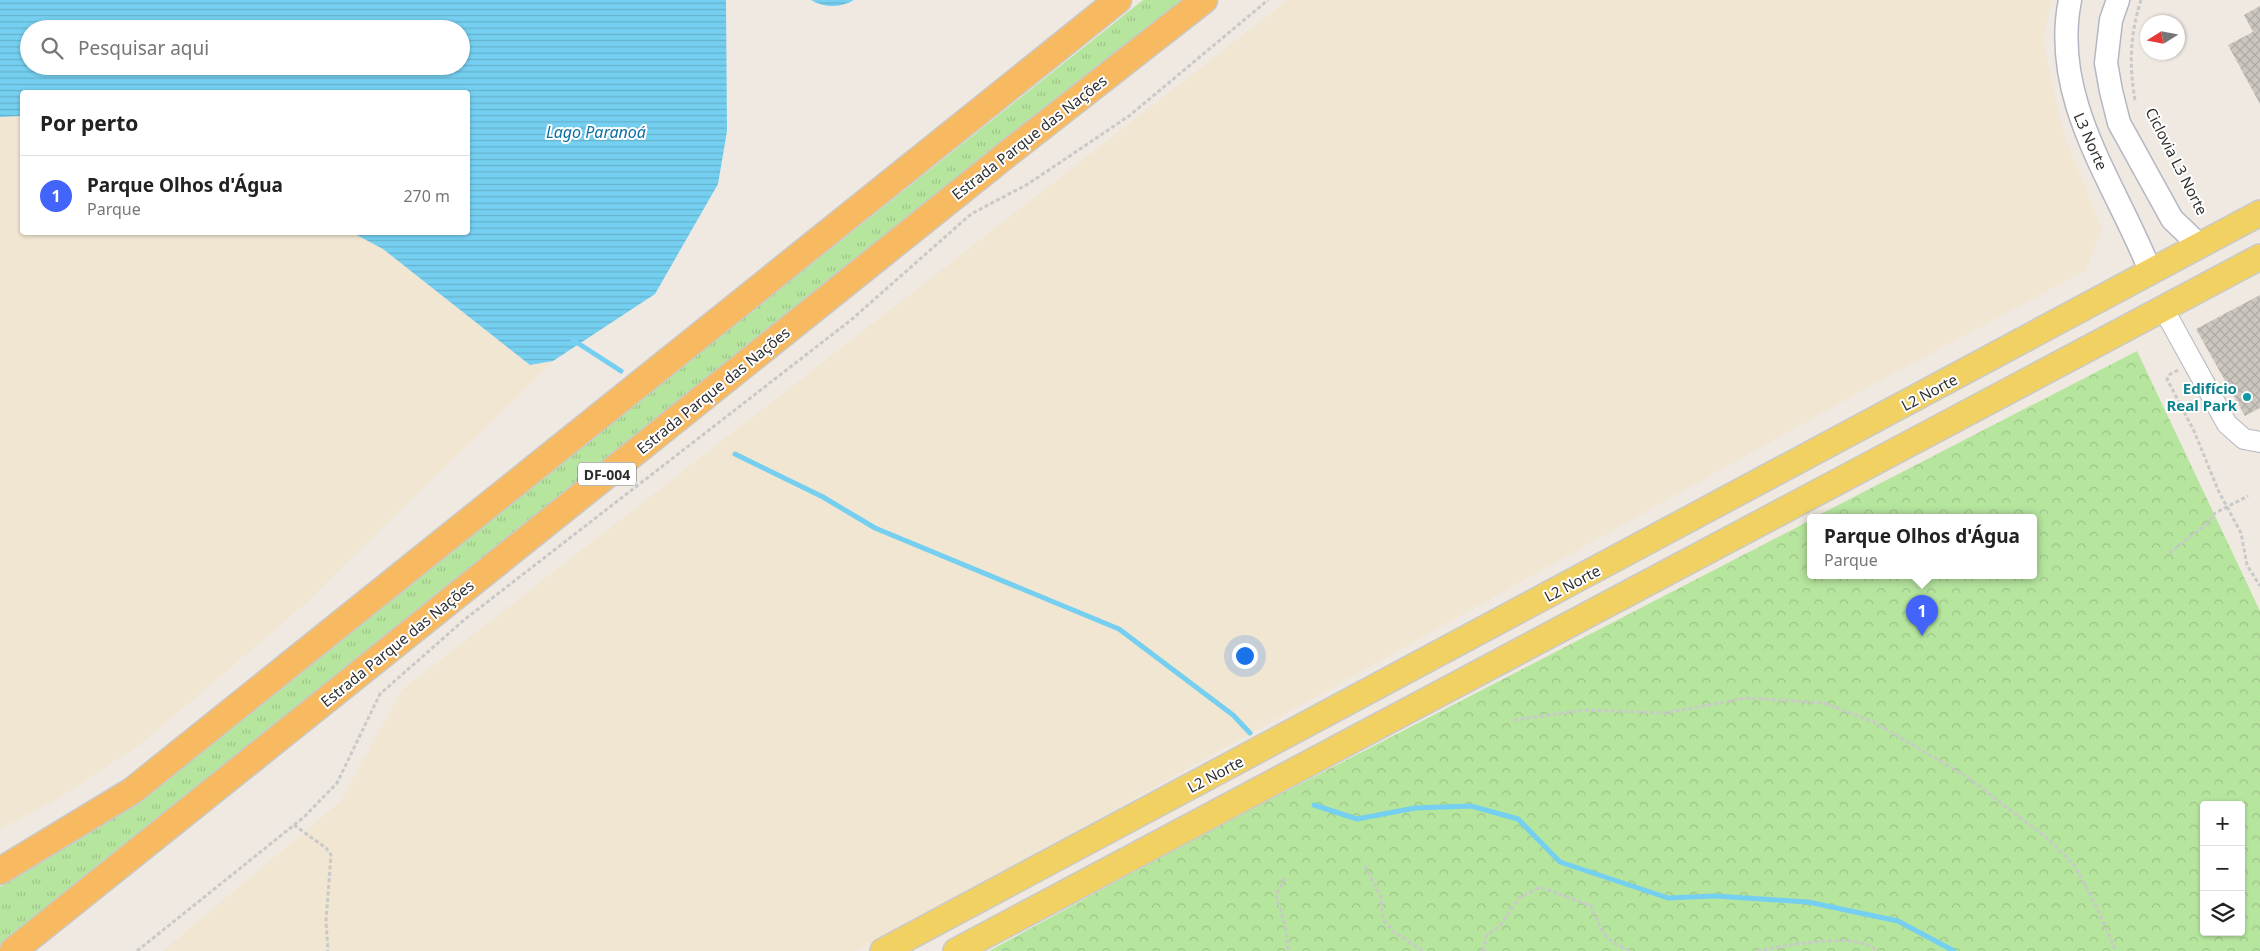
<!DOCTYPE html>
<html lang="pt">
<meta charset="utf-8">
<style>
:root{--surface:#fff;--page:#f2f2f2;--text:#222;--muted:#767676;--line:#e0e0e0;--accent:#4264fb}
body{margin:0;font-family:"Noto Sans",sans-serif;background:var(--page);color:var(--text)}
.controls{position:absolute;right:15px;bottom:15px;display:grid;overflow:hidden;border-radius:5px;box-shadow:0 1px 4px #0004}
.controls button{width:45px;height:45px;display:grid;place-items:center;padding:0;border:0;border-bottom:1px solid var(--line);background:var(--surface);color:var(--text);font:25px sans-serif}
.compass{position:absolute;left:2140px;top:15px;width:45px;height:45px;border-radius:50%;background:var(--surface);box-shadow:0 1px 4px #0004;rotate:259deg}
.you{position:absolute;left:1244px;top:655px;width:18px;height:18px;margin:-12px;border:4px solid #fff;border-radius:50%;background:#1a73e8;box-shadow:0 0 0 8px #1a73e833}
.badge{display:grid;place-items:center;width:32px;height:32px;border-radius:50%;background:var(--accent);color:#fff;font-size:16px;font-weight:700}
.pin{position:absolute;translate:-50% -41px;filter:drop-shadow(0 1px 2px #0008)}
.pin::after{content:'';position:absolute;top:26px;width:18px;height:15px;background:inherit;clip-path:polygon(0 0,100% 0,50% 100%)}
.popup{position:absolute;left:1807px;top:514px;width:230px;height:65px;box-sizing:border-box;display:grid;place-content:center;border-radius:5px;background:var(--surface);filter:drop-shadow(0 1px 4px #0005);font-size:16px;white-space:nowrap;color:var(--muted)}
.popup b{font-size:19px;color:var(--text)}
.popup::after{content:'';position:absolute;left:50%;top:100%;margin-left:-10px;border:10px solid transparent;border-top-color:var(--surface)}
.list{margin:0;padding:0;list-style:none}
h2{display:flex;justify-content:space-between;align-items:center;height:65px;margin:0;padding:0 20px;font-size:21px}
h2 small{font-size:16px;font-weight:400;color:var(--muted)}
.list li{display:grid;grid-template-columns:32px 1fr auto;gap:15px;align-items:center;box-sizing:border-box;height:80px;padding:0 20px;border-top:1px solid var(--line)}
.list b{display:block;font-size:19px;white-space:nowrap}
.list p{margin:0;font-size:16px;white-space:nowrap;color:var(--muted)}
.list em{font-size:16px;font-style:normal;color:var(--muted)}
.icon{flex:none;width:28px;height:28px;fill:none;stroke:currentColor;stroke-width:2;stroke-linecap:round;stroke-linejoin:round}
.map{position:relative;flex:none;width:2260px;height:951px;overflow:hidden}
.search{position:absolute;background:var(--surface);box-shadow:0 1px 4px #0004;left:20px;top:20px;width:450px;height:55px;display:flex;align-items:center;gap:12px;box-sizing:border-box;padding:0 18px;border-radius:28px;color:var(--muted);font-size:19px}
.panel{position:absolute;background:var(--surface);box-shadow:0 1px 4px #0004;left:20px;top:90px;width:450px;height:145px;border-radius:5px}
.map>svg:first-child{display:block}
</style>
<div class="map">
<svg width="2260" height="951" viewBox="0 0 2260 951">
<defs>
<pattern id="grass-tufts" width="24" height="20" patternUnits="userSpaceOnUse" patternTransform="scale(1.25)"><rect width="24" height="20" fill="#b6e59e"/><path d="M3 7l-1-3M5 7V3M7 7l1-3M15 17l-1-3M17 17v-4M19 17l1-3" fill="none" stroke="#9dc588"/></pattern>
<pattern id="park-crowns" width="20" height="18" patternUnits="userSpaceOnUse" patternTransform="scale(1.25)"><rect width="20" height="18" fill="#b6e59e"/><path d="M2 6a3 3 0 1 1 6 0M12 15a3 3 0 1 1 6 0" fill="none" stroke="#9dc588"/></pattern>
<pattern id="water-rules" width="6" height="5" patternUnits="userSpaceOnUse" patternTransform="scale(1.25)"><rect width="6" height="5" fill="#75cff0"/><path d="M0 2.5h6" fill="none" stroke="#66b2ce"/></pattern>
<pattern id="building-cross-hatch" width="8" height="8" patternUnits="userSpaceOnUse" patternTransform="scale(1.25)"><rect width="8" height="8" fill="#cbc7bf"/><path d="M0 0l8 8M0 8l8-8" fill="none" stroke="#afaba4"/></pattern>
</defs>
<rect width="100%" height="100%" fill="#efe9e1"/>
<g fill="#f0e6d1">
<polygon points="1288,0 2051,0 2043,41 2062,129 2102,229 2085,271 1881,380 930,913 855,951 163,951 340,802 402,690"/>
<polygon points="22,116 22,232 353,233 383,249 530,365 553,361 306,603 141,744 56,800 0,829 0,117"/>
</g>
<polygon fill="url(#grass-tufts)" points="1143,0 1182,0 0,944 0,887 128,807 173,773"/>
<path fill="url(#park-crowns)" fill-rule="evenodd" d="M2137,351l123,260v340h-1271l224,-122 598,-309v55h222v-58h-218zM2204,805h37v127h-37z"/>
<g fill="url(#water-rules)" fill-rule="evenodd">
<path d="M0,0h726l1,131 -9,53 -63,110 -102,67 -23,4 -147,-116 -30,-16 115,-1v-140h-446v24l-22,1zM29,29h432v37h-432z"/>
<path d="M811,0h43c-14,8 -29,8 -43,0z"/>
</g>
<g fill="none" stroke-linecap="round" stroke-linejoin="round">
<g stroke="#75cff0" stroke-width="5">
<polyline points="573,340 621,371"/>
<polyline points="735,454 823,497 875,528 1119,629 1233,715 1250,733"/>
<polyline points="1314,805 1357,819 1415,808 1471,806 1518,819 1560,862 1668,898 1715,896 1808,902 1898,921 1954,951"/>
</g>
</g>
<g fill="url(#building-cross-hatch)">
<polygon points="2260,6 2260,104 2228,45 2253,32 2244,15"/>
<polygon points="2260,295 2260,408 2245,416 2196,329"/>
</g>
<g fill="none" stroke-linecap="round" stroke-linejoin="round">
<g stroke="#b4b7c1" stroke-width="22">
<polyline id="tertiary" points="2163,308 2227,424 2244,439 2260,442"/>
</g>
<g stroke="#b4b7c1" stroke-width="25">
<g id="secondary">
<path d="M2070,0c-20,100 46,184 81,273"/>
<polyline points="2118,0 2111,20 2106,63 2111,91 2119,123 2172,219 2200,246"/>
</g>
</g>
<g stroke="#c9c9c9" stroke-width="28">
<g id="primary">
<polyline points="883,951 2260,213"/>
<polyline points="956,951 2260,257"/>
</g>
</g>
<g stroke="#c9c9c9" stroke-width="29">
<g id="trunk">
<polyline points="0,871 132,791 1118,0"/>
<polyline points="13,951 1006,155 1204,0"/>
</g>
</g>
<g stroke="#c9c9c9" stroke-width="3" stroke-dasharray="4 2.5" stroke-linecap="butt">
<path d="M2135,100c-6,-35 -5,-66 6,-100"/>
<polyline points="2178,370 2169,375 2167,379 2194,431 2219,492 2241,533 2247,565 2260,586"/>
<polyline points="2169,553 2208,523 2215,513 2248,496"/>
<polyline points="1514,720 1584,710 1665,713 1746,698 1824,703 1874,722 1967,777 2047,838 2074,865 2096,906 2116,951"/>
<polyline points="294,825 326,848 331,855 326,921 328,951"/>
<polyline points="1365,866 1381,897 1383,920 1394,932 1423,951"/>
<polyline points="1285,878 1276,895 1286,928 1288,951"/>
<polyline points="137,951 304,817 337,783 380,694 464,620 851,320 971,214 1028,184 1129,116 1268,0"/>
<path d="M1483,951l4,-16 13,-9 19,-28 21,-11 51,19c12,27 12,35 41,45"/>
<path d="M1757,951c27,-5 82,-16 108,-7 4,1 9,5 13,7"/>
</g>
<use href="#tertiary" stroke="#fff" stroke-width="20"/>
<use href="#secondary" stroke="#fff" stroke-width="22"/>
<use href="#primary" stroke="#f2d163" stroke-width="25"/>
<use href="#trunk" stroke="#f8ba60" stroke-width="26"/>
</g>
<circle fill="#0f9aa8" stroke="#fff" stroke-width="2" cx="2247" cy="397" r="5"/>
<g text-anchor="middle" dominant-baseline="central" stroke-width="4" stroke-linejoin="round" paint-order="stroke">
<rect fill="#fff" stroke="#6d6d6d" stroke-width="1" x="578" y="462.5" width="58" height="23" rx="4"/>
<g font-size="14" font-weight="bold" fill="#2e2e2e">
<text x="607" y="474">DF-004</text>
</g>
<g font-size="15" fill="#2e2e2e" stroke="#fff">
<text transform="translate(1029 137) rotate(-38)">Estrada Parque das Nações</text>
<text transform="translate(2091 141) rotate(66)">L3 Norte</text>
<text transform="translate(2177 161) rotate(63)">Ciclovia L3 Norte</text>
<text transform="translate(713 390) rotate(-39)">Estrada Parque das Nações</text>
<text transform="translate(1929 392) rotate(-28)">L2 Norte</text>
<text transform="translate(1572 583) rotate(-28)">L2 Norte</text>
<text transform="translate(397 643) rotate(-39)">Estrada Parque das Nações</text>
<text transform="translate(1215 774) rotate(-28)">L2 Norte</text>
</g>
<g font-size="15" font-weight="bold" fill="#0d838f" stroke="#fff" text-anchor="end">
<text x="2237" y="388">Edifício<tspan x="2237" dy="17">Real Park</tspan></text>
</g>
<g font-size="16" font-style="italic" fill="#0d6fa3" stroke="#fff">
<text x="596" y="132">Lago Paranoá</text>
</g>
</g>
</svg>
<div class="controls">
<button>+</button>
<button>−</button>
<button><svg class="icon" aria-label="layers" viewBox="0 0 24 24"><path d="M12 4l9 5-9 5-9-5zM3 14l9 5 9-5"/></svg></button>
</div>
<svg class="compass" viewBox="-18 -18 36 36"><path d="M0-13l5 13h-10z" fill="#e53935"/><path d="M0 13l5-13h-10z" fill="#767676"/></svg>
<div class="you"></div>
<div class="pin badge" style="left:1922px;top:636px">1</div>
<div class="popup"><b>Parque Olhos d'Água</b>Parque</div>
<div class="search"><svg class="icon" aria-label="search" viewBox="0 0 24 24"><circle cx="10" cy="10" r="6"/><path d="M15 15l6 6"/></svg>Pesquisar aqui</div>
<section class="panel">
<h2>Por perto<small></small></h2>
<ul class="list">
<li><span class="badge">1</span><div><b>Parque Olhos d'Água</b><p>Parque</p></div><em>270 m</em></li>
</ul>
</section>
</div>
